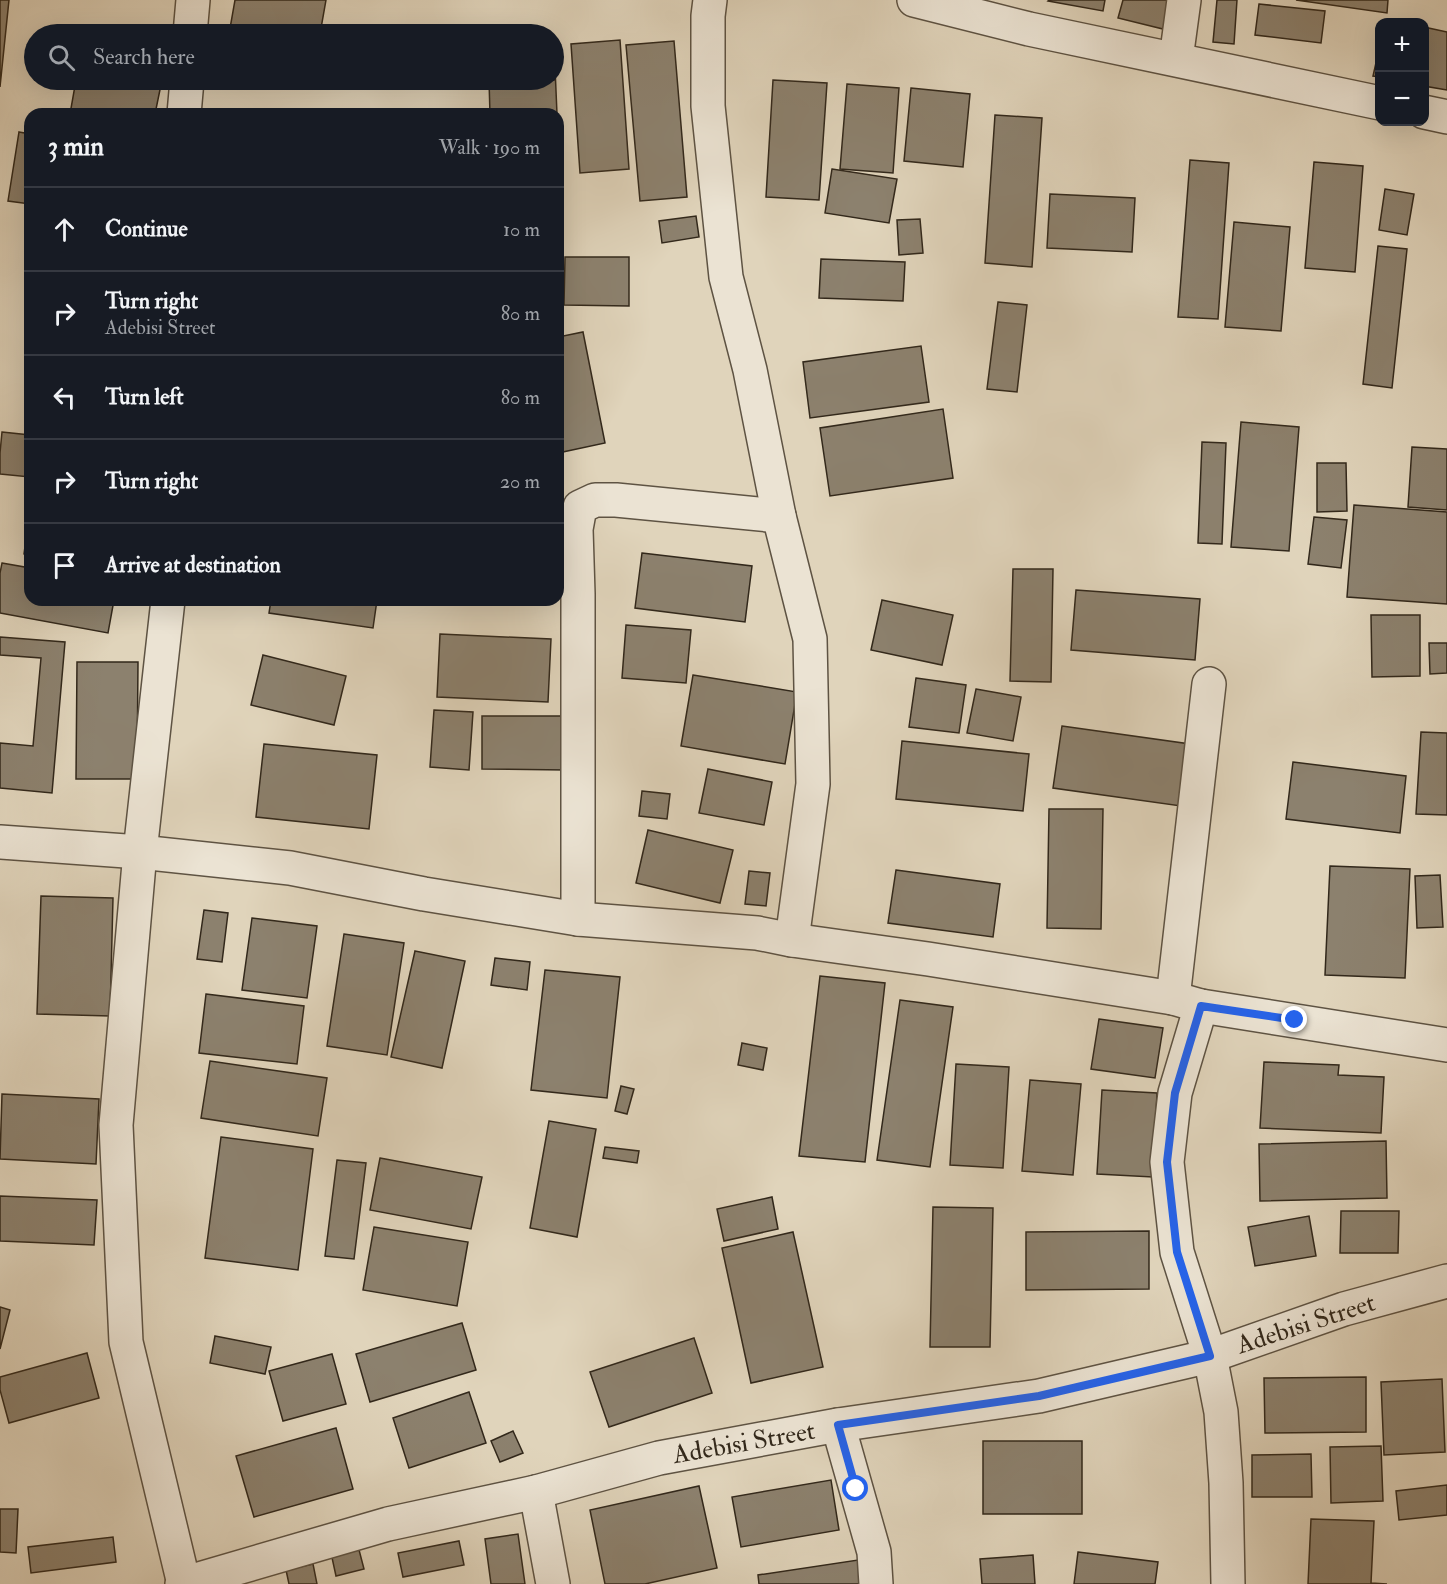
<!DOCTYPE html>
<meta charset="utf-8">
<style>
:root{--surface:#171b24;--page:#242831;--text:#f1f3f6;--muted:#9ea1a6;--line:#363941}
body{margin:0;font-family:"IM FELL Double Pica",serif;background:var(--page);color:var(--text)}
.controls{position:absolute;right:18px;top:18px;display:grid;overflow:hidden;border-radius:12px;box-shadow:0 6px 24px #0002}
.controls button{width:54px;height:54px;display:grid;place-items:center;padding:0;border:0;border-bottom:2px solid var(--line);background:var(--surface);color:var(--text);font:30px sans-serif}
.stop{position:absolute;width:18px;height:18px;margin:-14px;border:4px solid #2563eb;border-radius:50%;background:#fff}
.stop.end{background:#2563eb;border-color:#fff;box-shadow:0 2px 6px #0008}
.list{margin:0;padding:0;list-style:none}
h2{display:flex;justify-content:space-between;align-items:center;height:78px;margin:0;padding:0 24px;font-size:26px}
h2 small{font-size:20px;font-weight:400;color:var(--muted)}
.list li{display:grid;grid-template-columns:39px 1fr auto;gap:18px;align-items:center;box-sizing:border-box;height:84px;padding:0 24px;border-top:2px solid var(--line)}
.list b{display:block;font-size:22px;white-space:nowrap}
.list p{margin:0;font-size:20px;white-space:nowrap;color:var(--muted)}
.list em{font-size:20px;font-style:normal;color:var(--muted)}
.icon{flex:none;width:33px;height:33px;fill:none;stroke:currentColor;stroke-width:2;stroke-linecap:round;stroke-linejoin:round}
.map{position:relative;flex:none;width:1447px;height:1584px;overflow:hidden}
.search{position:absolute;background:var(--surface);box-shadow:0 6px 24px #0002;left:24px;top:24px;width:540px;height:66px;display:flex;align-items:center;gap:15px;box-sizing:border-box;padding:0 21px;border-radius:33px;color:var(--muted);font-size:22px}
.panel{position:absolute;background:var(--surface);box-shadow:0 6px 24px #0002;left:24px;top:108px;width:540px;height:498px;border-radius:18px}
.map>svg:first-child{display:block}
</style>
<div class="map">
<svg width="1447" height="1584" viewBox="0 0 1447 1584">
<rect width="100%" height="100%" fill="#e0d4bb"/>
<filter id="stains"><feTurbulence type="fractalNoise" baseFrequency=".00333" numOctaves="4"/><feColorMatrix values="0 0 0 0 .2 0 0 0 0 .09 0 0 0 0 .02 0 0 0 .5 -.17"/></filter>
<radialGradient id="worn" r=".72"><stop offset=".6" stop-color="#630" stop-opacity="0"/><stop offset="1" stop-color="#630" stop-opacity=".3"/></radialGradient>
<g fill="#8c816e" stroke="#32281b" stroke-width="1.5">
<polygon points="0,0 9,0 0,87"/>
<polygon points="235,0 326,0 320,34 229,34"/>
<polygon points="1049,0 1105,0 1103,11 1048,1"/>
<polygon points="1123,0 1171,0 1163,29 1118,18"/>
<polygon points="1217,0 1237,0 1234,44 1213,42"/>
<polygon points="1296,0 1388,0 1387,13"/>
<polygon points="1259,4 1325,11 1321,43 1255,35"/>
<polygon points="1424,27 1447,32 1447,90 1424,86"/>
<polygon points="620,40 629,169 580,173 571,44"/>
<polygon points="674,41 687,197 640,201 626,45"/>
<polygon points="554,44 557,114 490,114 489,80 554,80"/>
<polygon points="1380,45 1380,77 1373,76"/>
<polygon points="76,80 162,80 155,114 70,114"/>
<polygon points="773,80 827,83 819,200 766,197"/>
<polygon points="847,84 899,88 893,173 840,169"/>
<polygon points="911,88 970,94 963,167 904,161"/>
<polygon points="995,115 1042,118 1032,267 985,263"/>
<polygon points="19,132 30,134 30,204 8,201"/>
<polygon points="558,150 561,222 558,222"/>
<polygon points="1190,160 1229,163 1218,319 1178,317"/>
<polygon points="1314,162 1363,166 1355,272 1305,268"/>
<polygon points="832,169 897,179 889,223 825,213"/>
<polygon points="1385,189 1414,194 1407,235 1379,230"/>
<polygon points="1050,194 1135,198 1132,252 1047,248"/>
<polygon points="696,216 699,237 662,243 659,221"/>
<polygon points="920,219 923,253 899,255 897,220"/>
<polygon points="1234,222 1290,227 1281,331 1225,327"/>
<polygon points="1378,246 1407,249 1392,388 1363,384"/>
<polygon points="565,257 629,257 629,306 564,305"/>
<polygon points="821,259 905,262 903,301 819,298"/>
<polygon points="998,302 1027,305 1017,392 987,389"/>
<polygon points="583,332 605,443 558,453 558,337"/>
<polygon points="921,346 929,402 810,418 803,362"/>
<polygon points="943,409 953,478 830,496 820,428"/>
<polygon points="1241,422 1299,427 1289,551 1231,547"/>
<polygon points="2,432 30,435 30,477 0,474 0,453"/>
<polygon points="1202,442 1226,443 1222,544 1198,543"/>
<polygon points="1412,447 1447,449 1447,510 1408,507"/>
<polygon points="1317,463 1346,463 1347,511 1317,512"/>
<polygon points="1354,505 1447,512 1447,604 1347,597"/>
<polygon points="30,511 30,555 24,554"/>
<polygon points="1314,517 1347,520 1341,568 1308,564"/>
<polygon points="642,553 752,566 745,622 635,608"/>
<polygon points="2,563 30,568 30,600 114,600 108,633 0,613 0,573"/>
<polygon points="1013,569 1053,569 1051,682 1010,681"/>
<polygon points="1076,590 1200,599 1195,660 1071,650"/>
<polygon points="271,600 377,600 373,628 269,613"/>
<polygon points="882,600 953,615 942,665 871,650"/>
<polygon points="1371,615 1420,615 1420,676 1372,677"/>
<polygon points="626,625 691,630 686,683 622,678"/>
<polygon points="440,634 551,639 548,702 437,697"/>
<polygon points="0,637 65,642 52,793 0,788 0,743 33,746 41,658 0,655"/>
<polygon points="1429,643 1447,643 1447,673 1430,674"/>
<polygon points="263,655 346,676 334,725 251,705"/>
<polygon points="77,662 138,662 137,779 76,779"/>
<polygon points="693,675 797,692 785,764 681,746"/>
<polygon points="916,678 966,685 959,733 909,727"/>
<polygon points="976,689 1021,697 1013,741 967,733"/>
<polygon points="434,710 473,712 469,770 430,767"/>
<polygon points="482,716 566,716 566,770 482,769"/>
<polygon points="1062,726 1190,744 1181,806 1053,788"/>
<polygon points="1421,732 1447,733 1447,815 1416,814"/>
<polygon points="902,741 1029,754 1023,811 896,799"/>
<polygon points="264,744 377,755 369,829 256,817"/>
<polygon points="1293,762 1406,776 1400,833 1286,819"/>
<polygon points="708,769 772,782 764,825 699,813"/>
<polygon points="642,791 670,794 667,819 639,816"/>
<polygon points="1049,809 1103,809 1101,929 1047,928"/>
<polygon points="648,830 733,850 720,903 636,883"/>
<polygon points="1330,866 1410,869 1405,978 1325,975"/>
<polygon points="896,870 1000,884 993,937 888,923"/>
<polygon points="749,871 770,873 766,906 745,904"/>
<polygon points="1440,875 1443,927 1417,928 1415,876"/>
<polygon points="41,896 113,898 110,1016 37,1014"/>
<polygon points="204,910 228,913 222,962 197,959"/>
<polygon points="252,918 317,926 307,998 242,990"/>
<polygon points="344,934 404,943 387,1055 327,1046"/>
<polygon points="415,951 465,961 442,1068 391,1057"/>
<polygon points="495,958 530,962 527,990 491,985"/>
<polygon points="545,970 620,977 607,1098 531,1090"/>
<polygon points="820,976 885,983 865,1162 799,1156"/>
<polygon points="206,994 304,1006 297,1064 199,1053"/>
<polygon points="900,1000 953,1007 930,1167 877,1160"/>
<polygon points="1099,1019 1163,1028 1155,1078 1091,1069"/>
<polygon points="742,1043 767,1048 763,1070 738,1065"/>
<polygon points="210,1061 327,1078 318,1136 201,1118"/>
<polygon points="1264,1062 1339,1065 1338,1075 1384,1077 1381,1133 1260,1128"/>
<polygon points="956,1064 1009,1067 1003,1168 950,1165"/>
<polygon points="1030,1080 1081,1084 1073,1175 1022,1171"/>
<polygon points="621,1086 634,1089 627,1114 615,1111"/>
<polygon points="1102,1090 1157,1093 1153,1177 1097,1174"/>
<polygon points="2,1094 99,1099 96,1164 0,1159"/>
<polygon points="549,1121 596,1129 577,1237 530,1228"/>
<polygon points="221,1137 313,1149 298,1270 205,1258"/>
<polygon points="1386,1141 1387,1198 1260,1201 1259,1144"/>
<polygon points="605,1147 639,1151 637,1163 603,1158"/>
<polygon points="380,1158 482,1177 471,1229 370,1210"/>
<polygon points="337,1160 366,1163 354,1259 325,1256"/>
<polygon points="0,1196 97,1200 94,1245 0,1241"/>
<polygon points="772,1197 778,1229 724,1241 717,1209"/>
<polygon points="933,1207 993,1208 990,1347 930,1347"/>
<polygon points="1341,1211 1399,1211 1398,1253 1340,1253"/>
<polygon points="1309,1216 1316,1256 1255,1266 1248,1227"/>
<polygon points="374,1227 468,1242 457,1306 363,1290"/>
<polygon points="1149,1231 1149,1289 1026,1290 1026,1232"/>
<polygon points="793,1232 823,1367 751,1383 722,1248"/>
<polygon points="0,1307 10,1310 0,1349"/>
<polygon points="462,1323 476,1370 370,1402 356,1354"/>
<polygon points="215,1336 271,1347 265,1374 210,1363"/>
<polygon points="694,1338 712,1393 609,1427 590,1372"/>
<polygon points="87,1353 99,1398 9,1423 0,1390 0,1377"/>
<polygon points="332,1354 346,1404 283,1421 269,1371"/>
<polygon points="1366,1377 1366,1432 1265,1433 1264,1378"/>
<polygon points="1442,1379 1445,1452 1384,1455 1381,1382"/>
<polygon points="469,1392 486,1443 409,1468 393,1418"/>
<polygon points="336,1428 353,1489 254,1517 236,1456"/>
<polygon points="513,1431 523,1453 500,1462 491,1441"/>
<rect x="983" y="1441" width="99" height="73"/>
<polygon points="1381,1446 1383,1501 1331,1503 1330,1447"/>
<polygon points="1311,1454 1312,1497 1252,1497 1252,1455"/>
<polygon points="831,1480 839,1530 741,1547 732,1497"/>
<polygon points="1447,1485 1447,1515 1399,1520 1396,1491"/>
<polygon points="699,1486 717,1568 645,1584 605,1584 590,1510"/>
<polygon points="0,1509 18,1509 16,1553 0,1552"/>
<polygon points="1311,1519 1374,1521 1371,1583 1387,1584 1308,1584"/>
<polygon points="518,1534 525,1584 491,1584 485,1539"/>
<polygon points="113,1537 116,1562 31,1573 28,1547"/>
<polygon points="459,1541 464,1565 403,1577 398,1553"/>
<polygon points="358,1546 364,1569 336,1576 331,1553"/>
<polygon points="1078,1552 1158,1562 1155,1584 1074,1584"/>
<polygon points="1033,1555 1035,1584 982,1584 980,1559"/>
<polygon points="858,1560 861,1584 759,1584 758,1575"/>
<polygon points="313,1564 317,1584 289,1584 286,1570"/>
</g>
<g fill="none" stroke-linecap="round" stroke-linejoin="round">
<g stroke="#5e5343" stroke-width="36">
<g id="minor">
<polyline points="710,0 708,16 708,106 726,277 750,370 779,516 810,639 813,784 792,940"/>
<polyline points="190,34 193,0"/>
<polyline points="1176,59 1184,0"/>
<polyline points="184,114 187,80"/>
<polyline points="168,600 140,852 116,1125 126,1342 184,1584"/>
<polyline points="0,842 140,852 290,868 424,894 578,919 757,933 792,940 928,959 1173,998 1201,1006 1447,1045"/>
<polyline points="578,919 578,594 576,529 580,507 595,500 616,500 779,516"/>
<polyline points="1173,998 1209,684"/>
<polyline points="1201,1006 1175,1093 1167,1162 1177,1252 1210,1356 1221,1412 1226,1483 1228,1584"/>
<polyline points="838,1425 874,1552 876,1584"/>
<polyline points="536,1492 553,1584"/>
<polyline points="182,1584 388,1524 536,1492 659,1458 838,1425 1039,1396 1210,1356 1344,1309 1447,1281"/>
</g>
</g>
<g stroke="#5e5343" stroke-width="36">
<g id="tertiary">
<polyline points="914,0 1029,29 1380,103"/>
<polyline points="1424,112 1447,117"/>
</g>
</g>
<use href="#minor" stroke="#ebe3d3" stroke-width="33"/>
<use href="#tertiary" stroke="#ebe3d3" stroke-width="33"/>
</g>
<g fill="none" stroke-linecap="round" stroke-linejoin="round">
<polyline stroke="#2563eb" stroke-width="8" points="856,1489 838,1425 1039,1396 1210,1356 1177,1252 1167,1162 1175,1093 1201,1006 1295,1020"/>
</g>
<g text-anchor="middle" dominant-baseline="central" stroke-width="4.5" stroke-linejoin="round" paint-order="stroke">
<g font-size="26" fill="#32281b" stroke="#ebe3d3">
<text transform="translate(1306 1324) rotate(-18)">Adebisi Street</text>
<text transform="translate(744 1443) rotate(-10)">Adebisi Street</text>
</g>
</g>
<rect width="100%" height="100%" filter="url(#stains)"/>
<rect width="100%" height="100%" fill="url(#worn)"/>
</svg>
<div class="controls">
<button>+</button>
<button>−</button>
</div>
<div class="stop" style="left:856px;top:1489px"></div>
<div class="stop end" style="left:1295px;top:1020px"></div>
<div class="search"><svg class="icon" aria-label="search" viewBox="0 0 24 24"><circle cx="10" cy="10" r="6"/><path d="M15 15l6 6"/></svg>Search here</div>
<section class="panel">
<h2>3 min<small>Walk · 190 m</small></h2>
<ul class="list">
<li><svg class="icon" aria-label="ahead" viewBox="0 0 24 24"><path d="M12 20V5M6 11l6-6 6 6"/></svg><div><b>Continue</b></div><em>10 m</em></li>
<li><svg class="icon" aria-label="right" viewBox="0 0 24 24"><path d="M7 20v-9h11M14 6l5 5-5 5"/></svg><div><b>Turn right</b><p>Adebisi Street</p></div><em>80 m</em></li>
<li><svg class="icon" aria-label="left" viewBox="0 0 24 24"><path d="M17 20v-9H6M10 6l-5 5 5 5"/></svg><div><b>Turn left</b></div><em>80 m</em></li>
<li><svg class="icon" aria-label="right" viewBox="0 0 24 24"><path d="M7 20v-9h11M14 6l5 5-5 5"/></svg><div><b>Turn right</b></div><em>20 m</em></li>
<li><svg class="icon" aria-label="arrive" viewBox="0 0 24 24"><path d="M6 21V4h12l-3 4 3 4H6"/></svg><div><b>Arrive at destination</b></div></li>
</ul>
</section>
</div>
